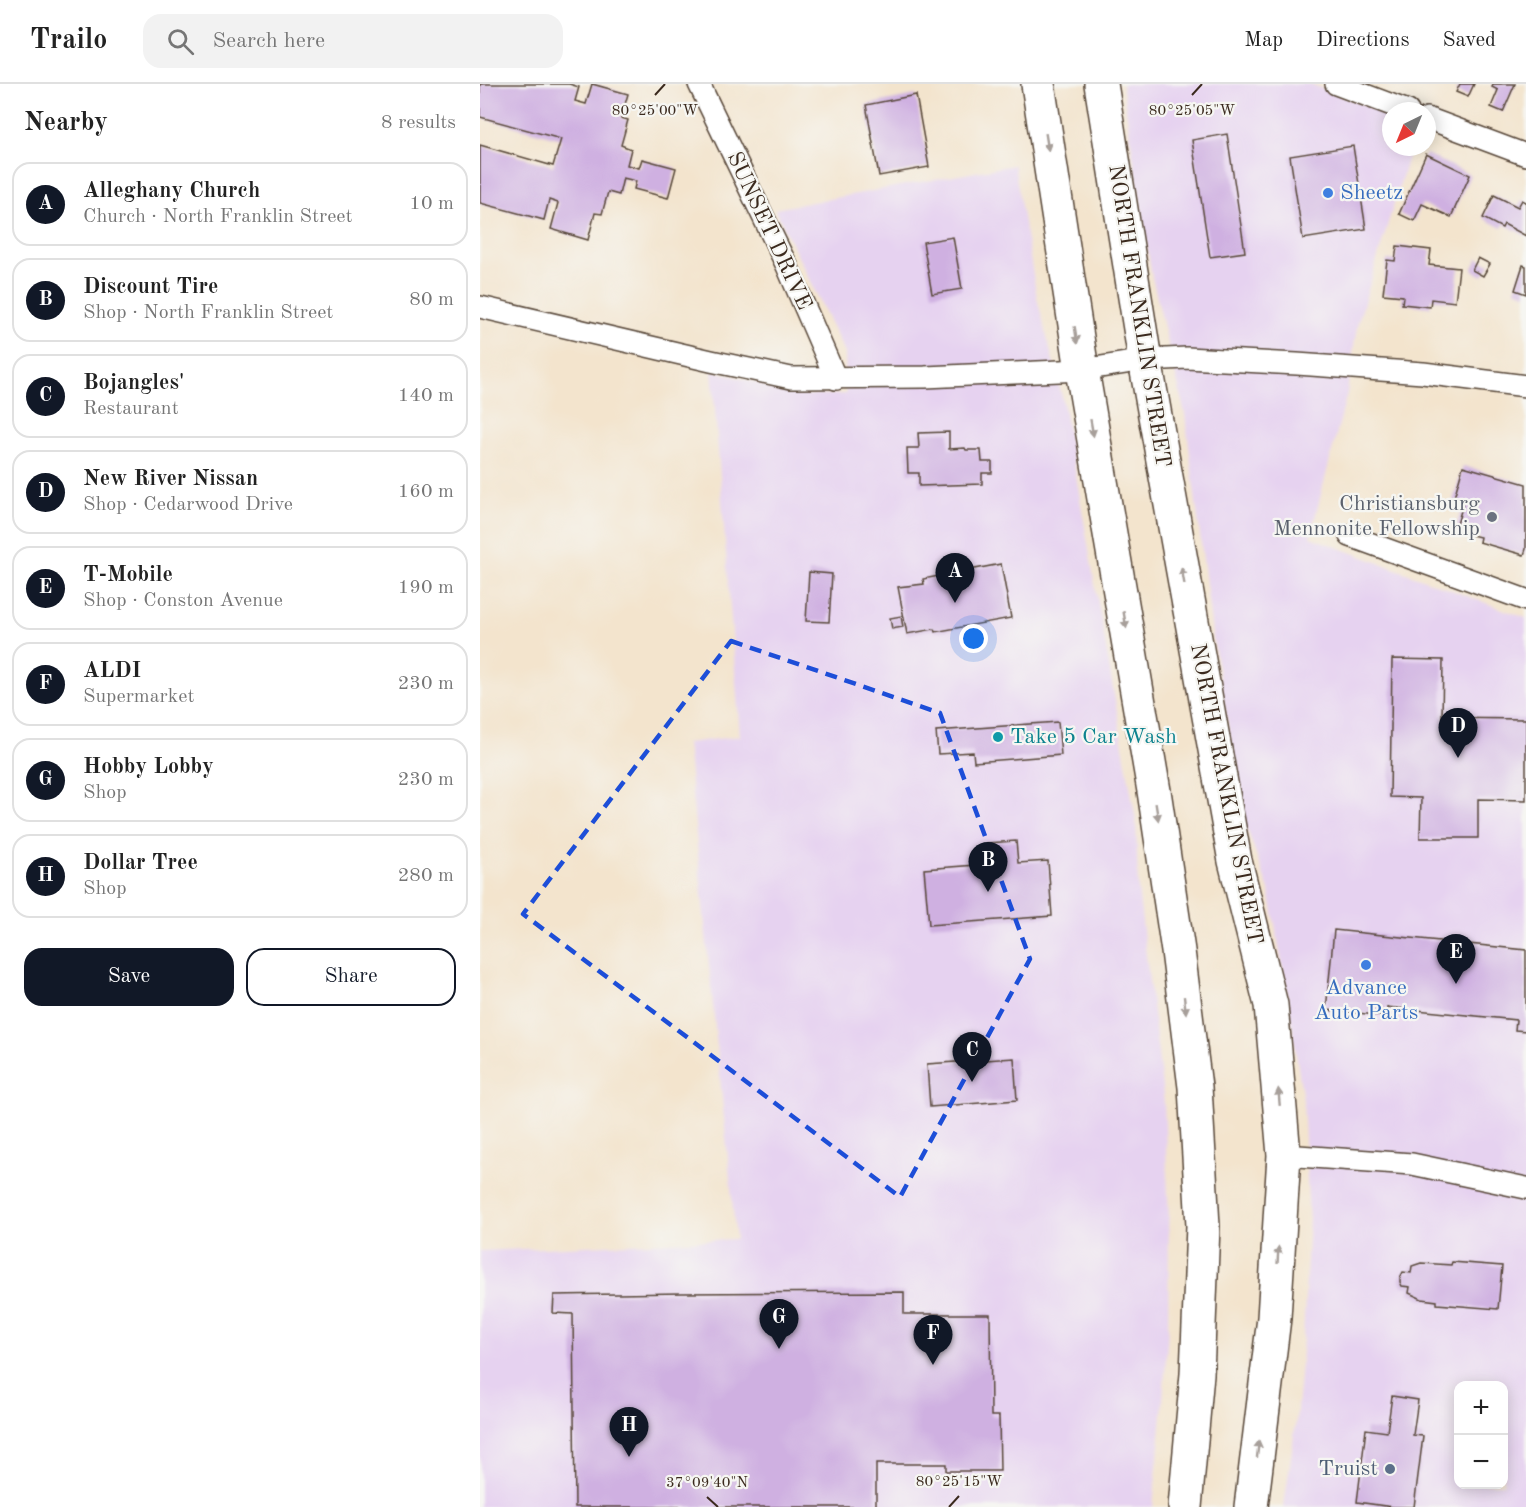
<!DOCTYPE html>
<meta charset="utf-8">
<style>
:root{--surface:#fff;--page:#f2f2f2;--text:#222;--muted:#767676;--line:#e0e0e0;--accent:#111827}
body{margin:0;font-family:"Old Standard TT",serif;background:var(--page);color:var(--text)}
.controls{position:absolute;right:18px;bottom:18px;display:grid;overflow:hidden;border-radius:12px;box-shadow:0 3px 15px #0003}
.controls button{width:54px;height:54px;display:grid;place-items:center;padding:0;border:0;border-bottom:2px solid var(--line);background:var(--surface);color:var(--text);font:30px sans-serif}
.compass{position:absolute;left:902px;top:18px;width:54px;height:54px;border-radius:50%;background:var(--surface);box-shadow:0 3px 15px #0003;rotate:223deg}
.you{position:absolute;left:494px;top:555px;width:21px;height:21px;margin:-15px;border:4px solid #fff;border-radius:50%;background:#1a73e8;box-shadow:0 0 0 9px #1a73e833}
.badge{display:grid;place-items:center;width:39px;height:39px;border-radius:50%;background:var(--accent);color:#fff;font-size:20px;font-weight:700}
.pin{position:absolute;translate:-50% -50px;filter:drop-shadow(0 2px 3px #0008)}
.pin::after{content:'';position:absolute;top:32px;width:21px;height:18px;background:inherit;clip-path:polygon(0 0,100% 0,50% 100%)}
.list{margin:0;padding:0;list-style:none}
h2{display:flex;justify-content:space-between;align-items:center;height:78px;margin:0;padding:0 24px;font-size:26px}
h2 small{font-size:20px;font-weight:400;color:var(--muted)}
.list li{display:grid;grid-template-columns:39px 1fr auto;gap:18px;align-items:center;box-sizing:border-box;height:84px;margin:0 12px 12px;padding:0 12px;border:2px solid var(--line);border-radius:18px}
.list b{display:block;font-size:22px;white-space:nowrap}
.list p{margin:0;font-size:20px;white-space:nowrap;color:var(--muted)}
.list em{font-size:20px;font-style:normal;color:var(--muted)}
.actions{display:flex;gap:12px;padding:18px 24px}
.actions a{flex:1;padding:14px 0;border:2px solid var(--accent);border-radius:18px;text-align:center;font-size:21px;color:var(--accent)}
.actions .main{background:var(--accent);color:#fff}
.icon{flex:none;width:33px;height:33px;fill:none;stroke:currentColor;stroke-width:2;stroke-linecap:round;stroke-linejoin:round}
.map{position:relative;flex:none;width:1046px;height:1423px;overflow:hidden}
header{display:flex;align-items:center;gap:36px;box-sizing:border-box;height:84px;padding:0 30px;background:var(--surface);border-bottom:2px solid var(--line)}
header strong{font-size:28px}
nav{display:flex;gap:33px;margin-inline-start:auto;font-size:21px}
.search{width:420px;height:54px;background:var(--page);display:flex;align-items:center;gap:15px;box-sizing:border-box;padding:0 21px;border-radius:18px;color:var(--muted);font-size:22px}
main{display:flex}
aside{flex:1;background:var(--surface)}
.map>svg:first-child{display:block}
</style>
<header>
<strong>Trailo</strong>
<div class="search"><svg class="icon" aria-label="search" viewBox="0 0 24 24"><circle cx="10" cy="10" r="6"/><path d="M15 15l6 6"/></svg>Search here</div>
<nav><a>Map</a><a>Directions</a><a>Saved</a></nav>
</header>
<main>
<aside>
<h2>Nearby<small>8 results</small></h2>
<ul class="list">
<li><span class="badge">A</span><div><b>Alleghany Church</b><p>Church · North Franklin Street</p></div><em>10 m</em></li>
<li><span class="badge">B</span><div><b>Discount Tire</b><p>Shop · North Franklin Street</p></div><em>80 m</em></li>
<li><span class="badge">C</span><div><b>Bojangles'</b><p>Restaurant</p></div><em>140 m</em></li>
<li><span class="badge">D</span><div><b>New River Nissan</b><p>Shop · Cedarwood Drive</p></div><em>160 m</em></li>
<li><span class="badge">E</span><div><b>T-Mobile</b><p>Shop · Conston Avenue</p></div><em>190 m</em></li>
<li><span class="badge">F</span><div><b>ALDI</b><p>Supermarket</p></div><em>230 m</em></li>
<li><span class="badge">G</span><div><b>Hobby Lobby</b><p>Shop</p></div><em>230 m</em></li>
<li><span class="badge">H</span><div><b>Dollar Tree</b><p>Shop</p></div><em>280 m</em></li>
</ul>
<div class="actions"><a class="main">Save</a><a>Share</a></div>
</aside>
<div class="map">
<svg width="1046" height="1423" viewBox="0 0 1046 1423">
<rect width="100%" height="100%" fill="#f6f6f2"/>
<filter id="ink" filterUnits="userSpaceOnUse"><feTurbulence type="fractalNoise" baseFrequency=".0167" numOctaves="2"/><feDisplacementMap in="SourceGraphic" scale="12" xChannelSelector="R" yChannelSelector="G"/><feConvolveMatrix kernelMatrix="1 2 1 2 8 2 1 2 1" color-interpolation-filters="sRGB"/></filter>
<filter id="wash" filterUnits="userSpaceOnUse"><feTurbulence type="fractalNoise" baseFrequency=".008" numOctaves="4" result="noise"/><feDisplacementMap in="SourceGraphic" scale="24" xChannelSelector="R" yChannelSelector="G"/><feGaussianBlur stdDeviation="1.35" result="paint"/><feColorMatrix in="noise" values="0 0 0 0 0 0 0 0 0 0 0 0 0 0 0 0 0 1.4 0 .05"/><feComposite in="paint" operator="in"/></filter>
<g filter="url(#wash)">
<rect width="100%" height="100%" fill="#f3e4cd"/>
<g fill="#e6d2f0" fill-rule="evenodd">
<path d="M642,0h188l81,31v32h20l-54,179 -10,67 -37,144 216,81v889h-242l12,-86 7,-81 6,-121 -6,-119 -16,-108 -18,-102 -24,-67 -32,-184 -28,-225 -33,-137zM978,1302h46v98h-46z"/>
<polygon points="534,81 557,214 583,317 656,737 658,805 684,1019 689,1134 688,1245 682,1330 673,1423 0,1423 0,1167 256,1155 207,659 260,652 232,286 311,309 331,311 366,310 365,269 295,125"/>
</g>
<g id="blocks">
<g fill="#cfb0e1">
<polygon points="0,0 89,0 99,3 95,17 106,20 112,0 148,10 141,34 148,36 141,61 151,65 147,81 159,84 162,75 196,84 188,114 154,105 156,97 143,94 139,111 128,108 122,130 115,129 108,156 71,145 78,119 69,116 64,136 0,119 0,61 73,82 81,55 0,33"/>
<polygon points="980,0 994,0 988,13 976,8"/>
<polygon points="1013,0 1035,0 1023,28 1011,23 1018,6 1012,3"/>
<polygon points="436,11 449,83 399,92 386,21"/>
<polygon points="747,50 765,168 730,173 712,56"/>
<polygon points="873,62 886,145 823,155 810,72"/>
<polygon points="946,70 990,91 971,133 942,120 934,137 919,130"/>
<polygon points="1014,111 1038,123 1042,116 1046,118 1046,152 1024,140 1022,144 1003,134"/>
<polygon points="473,153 482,205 452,210 443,158"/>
<polygon points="917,162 951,166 949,181 979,184 975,218 951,215 950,223 922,220 923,212 903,210 907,176 915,177"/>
<polygon points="998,174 1010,180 1003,192 992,186"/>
<polygon points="1043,181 1046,182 1046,210 1035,206"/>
<polygon points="469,348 469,365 485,364 486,366 501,366 502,378 512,378 512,389 502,389 502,400 439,402 439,389 428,389 427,364 439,364 438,349"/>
<polygon points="983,382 1046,400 1046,465 1044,471 999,458 1000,453 975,447 983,420 973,417"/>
<polygon points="521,480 531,534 455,548 454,545 427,550 418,503 444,500 443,495"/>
<polygon points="329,488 352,490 349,538 326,537"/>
<polygon points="421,532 423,543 412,545 410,534"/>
<polygon points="912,575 963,576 962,634 1046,635 1046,716 998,715 998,754 940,754 941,714 910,713"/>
<polygon points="578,638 581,671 494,678 493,668 458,670 456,647"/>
<polygon points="536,757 538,779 568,777 572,832 449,841 444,785 509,780 507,759"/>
<polygon points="854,846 1046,866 1046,947 1035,946 1036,936 907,923 907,932 846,926"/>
<polygon points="534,974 537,1016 450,1023 447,980"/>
<polygon points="972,1178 1022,1182 1018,1225 957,1220 957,1217 942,1215 929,1209 930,1203 922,1202 920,1198 920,1194 923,1188 931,1189 932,1182 941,1179 971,1181"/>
<polygon points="424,1208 424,1230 510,1230 511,1332 519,1332 520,1387 466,1387 466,1380 396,1380 396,1423 95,1423 93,1230 73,1229 74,1211 202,1209"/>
<polygon points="912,1312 938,1316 933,1351 943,1352 934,1423 913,1423 877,1418 886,1345 907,1348"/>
</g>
</g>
</g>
<g filter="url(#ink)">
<use href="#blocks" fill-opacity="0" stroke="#574638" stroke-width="1.5"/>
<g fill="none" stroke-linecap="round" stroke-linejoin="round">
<g stroke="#574638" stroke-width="24">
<g id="minor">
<polyline points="219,0 307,182 356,295"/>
<polyline points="856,0 928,27"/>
<polyline points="947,34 1046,71"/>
<polyline points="0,223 231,277 311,294 445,293 602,286 665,276 707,274 817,280 943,289 1046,302"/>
<polyline points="870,452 1046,516"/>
<polyline points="804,1071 932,1080 1046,1104"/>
</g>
</g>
<g stroke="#574638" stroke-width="36">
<g id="primary">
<polyline points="558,0 602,286 674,707 698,867 715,1003 723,1142 717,1290 705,1423"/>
<polyline points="621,0 665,276 755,777 791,921 804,1071 794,1234 771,1423"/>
</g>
</g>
<use href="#minor" stroke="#fff" stroke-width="21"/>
<use href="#primary" stroke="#fff" stroke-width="33"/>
</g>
<defs><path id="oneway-solid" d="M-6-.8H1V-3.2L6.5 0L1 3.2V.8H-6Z" transform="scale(1.5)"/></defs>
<g fill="#a79f9a">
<use href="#oneway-solid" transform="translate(567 58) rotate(81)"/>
<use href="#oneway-solid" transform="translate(596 251) rotate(81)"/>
<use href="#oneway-solid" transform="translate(612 344) rotate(80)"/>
<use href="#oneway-solid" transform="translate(703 492) rotate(-100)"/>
<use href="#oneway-solid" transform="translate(645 536) rotate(80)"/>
<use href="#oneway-solid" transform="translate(677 728) rotate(81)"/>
<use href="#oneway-solid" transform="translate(705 921) rotate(83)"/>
<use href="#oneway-solid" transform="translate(799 1013) rotate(-95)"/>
<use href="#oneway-solid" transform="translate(798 1171) rotate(-87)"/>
<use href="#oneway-solid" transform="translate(778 1365) rotate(-83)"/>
</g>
</g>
<path fill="none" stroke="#1d4ed8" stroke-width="4.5" stroke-dasharray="12 8" stroke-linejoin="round" d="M251,557l209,72 90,246 -130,238 -377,-283z"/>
<path fill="none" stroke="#3b2a1e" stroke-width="2" d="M175,11l10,-11M712,11l10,-11M227,1413l11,10M469,1423l10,-11"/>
<g fill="#3f7fe0" stroke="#f6f6f2" stroke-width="2">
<circle cx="848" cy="109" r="6"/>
<circle cx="886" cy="881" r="6"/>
</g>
<circle fill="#6b7280" stroke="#f6f6f2" stroke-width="2" cx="1012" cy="433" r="6"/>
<circle fill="#0f9aa8" stroke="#f6f6f2" stroke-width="2" cx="518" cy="653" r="6"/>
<circle fill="#5c6f8a" stroke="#f6f6f2" stroke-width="2" cx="910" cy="1385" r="6"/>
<g text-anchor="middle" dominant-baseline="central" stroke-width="4.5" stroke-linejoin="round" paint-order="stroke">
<g font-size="22" fill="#366cbe" stroke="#f6f6f2" text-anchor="start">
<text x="860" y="109">Sheetz</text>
<text x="886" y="904" text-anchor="middle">Advance<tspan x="886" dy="25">Auto Parts</tspan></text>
</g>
<g font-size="22" fill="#3b2a1e" stroke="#f6f6f2">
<text transform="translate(289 147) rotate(65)">SUNSET DRIVE</text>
<text transform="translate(659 232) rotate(81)">NORTH FRANKLIN STREET</text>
<text transform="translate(746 710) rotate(79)">NORTH FRANKLIN STREET</text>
</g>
<g font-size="22" fill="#5b616d" stroke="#f6f6f2" text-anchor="end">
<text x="1000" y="420">Christiansburg<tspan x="1000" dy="25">Mennonite Fellowship</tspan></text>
</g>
<g font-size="22" fill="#0d838f" stroke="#f6f6f2" text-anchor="start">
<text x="530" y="653">Take 5 Car Wash</text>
</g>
<g font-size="22" fill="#4e5e75" stroke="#f6f6f2" text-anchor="end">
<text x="898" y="1385">Truist</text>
</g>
</g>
<g font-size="15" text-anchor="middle" fill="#3b2a1e" stroke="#f6f6f2" stroke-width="4.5" stroke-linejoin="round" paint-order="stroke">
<text x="175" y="31">80°25'00"W</text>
<text x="712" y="31">80°25'05"W</text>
<text x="479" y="1402">80°25'15"W</text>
<text x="227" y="1403">37°09'40"N</text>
</g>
</svg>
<div class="controls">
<button>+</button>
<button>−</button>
</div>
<svg class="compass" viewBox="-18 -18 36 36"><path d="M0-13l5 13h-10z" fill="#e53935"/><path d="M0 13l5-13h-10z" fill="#767676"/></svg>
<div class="you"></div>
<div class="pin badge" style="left:475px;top:519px">A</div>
<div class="pin badge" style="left:508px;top:808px">B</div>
<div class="pin badge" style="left:492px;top:998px">C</div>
<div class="pin badge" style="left:978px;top:674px">D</div>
<div class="pin badge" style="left:976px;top:900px">E</div>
<div class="pin badge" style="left:453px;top:1281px">F</div>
<div class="pin badge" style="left:299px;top:1265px">G</div>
<div class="pin badge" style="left:149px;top:1373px">H</div>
</div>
</main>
